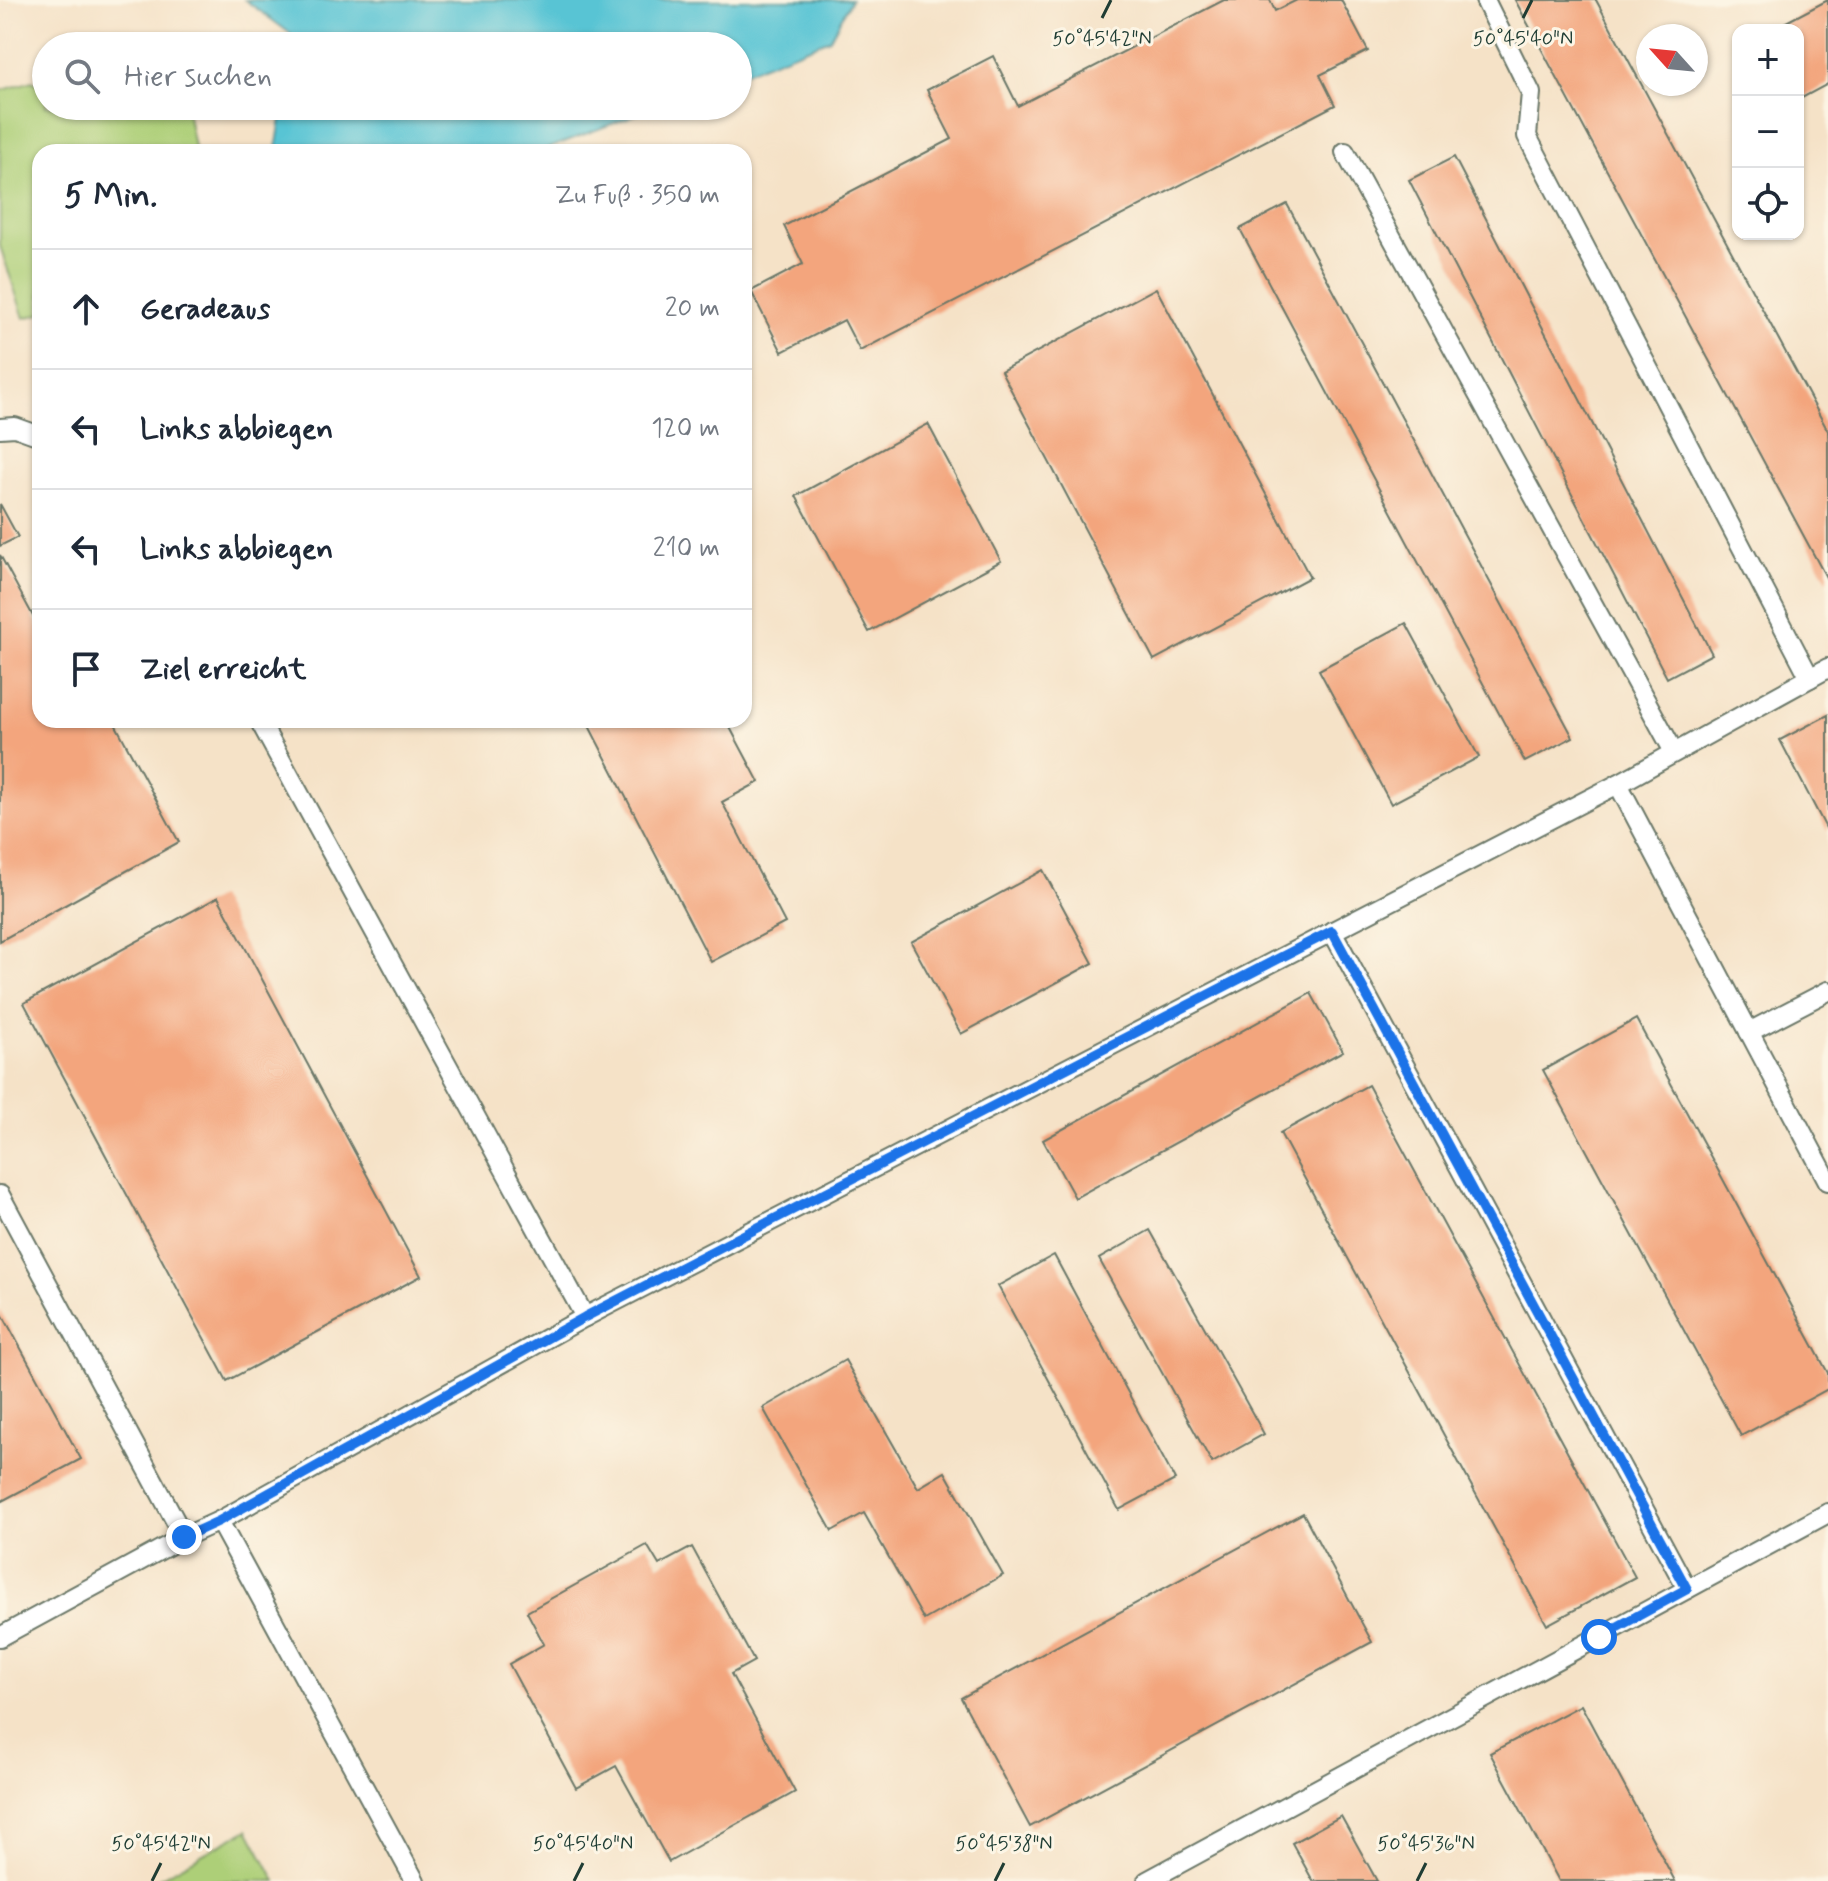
<!DOCTYPE html>
<html lang="de">
<meta charset="utf-8">
<style>
:root{--surface:#fff;--page:#f6f6f7;--text:#1f2937;--muted:#747a83;--line:#e0e1e3}
body{margin:0;font-family:Mynerve,sans-serif;background:var(--page);color:var(--text)}
.controls{position:absolute;right:24px;top:24px;display:grid;overflow:hidden;border-radius:16px;box-shadow:0 2px 6px #0004}
.controls button{width:72px;height:72px;display:grid;place-items:center;padding:0;border:0;border-bottom:2px solid var(--line);background:var(--surface);color:var(--text);font:40px sans-serif}
.compass{position:absolute;left:1636px;top:24px;width:72px;height:72px;border-radius:50%;background:var(--surface);box-shadow:0 2px 6px #0004;rotate:297deg}
.stop{position:absolute;width:24px;height:24px;margin:-18px;border:6px solid #1a73e8;border-radius:50%;background:#fff}
.stop.end{background:#1a73e8;border-color:#fff;box-shadow:0 2px 8px #0008}
.list{margin:0;padding:0;list-style:none}
h2{display:flex;justify-content:space-between;align-items:center;height:104px;margin:0;padding:0 32px;font-size:34px}
h2 small{font-size:26px;font-weight:400;color:var(--muted)}
.list li{display:grid;grid-template-columns:52px 1fr auto;gap:24px;align-items:center;box-sizing:border-box;height:120px;padding:0 32px;border-top:2px solid var(--line)}
.list b{display:block;font-size:30px;white-space:nowrap}
.list em{font-size:26px;font-style:normal;color:var(--muted)}
.icon{flex:none;width:44px;height:44px;fill:none;stroke:currentColor;stroke-width:2;stroke-linecap:round;stroke-linejoin:round}
.map{position:relative;flex:none;width:1828px;height:1881px;overflow:hidden}
.search{position:absolute;background:var(--surface);box-shadow:0 2px 6px #0004;left:32px;top:32px;width:720px;height:88px;display:flex;align-items:center;gap:20px;box-sizing:border-box;padding:0 28px;border-radius:44px;color:var(--muted);font-size:30px}
.panel{position:absolute;background:var(--surface);box-shadow:0 2px 6px #0004;left:32px;top:144px;width:720px;height:584px;border-radius:24px}
.map>svg:first-child{display:block}
</style>
<div class="map">
<svg width="1828" height="1881" viewBox="0 0 1828 1881">
<rect width="100%" height="100%" fill="#fcf5e5"/>
<filter id="ink" filterUnits="userSpaceOnUse"><feTurbulence type="fractalNoise" baseFrequency=".0125" numOctaves="2"/><feDisplacementMap in="SourceGraphic" scale="16" xChannelSelector="R" yChannelSelector="G"/><feConvolveMatrix kernelMatrix="1 2 1 2 8 2 1 2 1" color-interpolation-filters="sRGB"/></filter>
<filter id="wash" filterUnits="userSpaceOnUse"><feTurbulence type="fractalNoise" baseFrequency=".006" numOctaves="4" result="noise"/><feDisplacementMap in="SourceGraphic" scale="32" xChannelSelector="R" yChannelSelector="G"/><feGaussianBlur stdDeviation="1.8" result="paint"/><feColorMatrix in="noise" values="0 0 0 0 0 0 0 0 0 0 0 0 0 0 0 0 0 1.4 0 .05"/><feComposite in="paint" operator="in"/></filter>
<g filter="url(#wash)">
<rect width="100%" height="100%" fill="#f5e2c7"/>
<g fill="#adcf78" stroke="#668656" stroke-width="2">
<polygon points="32,81 46,88 46,106 186,106 195,152 40,152 40,314 24,318 0,246 0,91"/>
<polygon points="248,1829 276,1881 154,1881"/>
</g>
<g fill="#59c4d4" stroke="#3c8084" stroke-width="2">
<polygon points="245,0 851,0 830,39 738,75 738,46 290,46 291,34"/>
<polygon points="283,106 658,106 539,152 281,152 277,144"/>
</g>
<g id="blocks">
<g fill="#f3a57d">
<polygon points="1224,0 1270,0 1275,11 1297,0 1341,0 1368,51 1320,75 1335,105 860,351 844,320 782,352 751,291 803,264 784,226 952,139 927,90 993,56 1018,106"/>
<polygon points="1515,0 1596,0 1828,431 1828,581"/>
<polygon points="1828,0 1828,84 1798,100 1798,30 1771,30"/>
<polygon points="1454,157 1712,654 1667,678 1409,180"/>
<polygon points="1287,204 1573,737 1525,762 1240,229"/>
<polygon points="1156,288 1310,577 1154,660 1001,371"/>
<polygon points="928,424 1001,561 869,632 796,496"/>
<polygon points="0,504 18,537 0,546"/>
<polygon points="0,555 40,629 40,720 113,720 179,842 0,941"/>
<polygon points="1406,623 1479,757 1391,804 1319,670"/>
<polygon points="1828,715 1828,832 1780,740"/>
<polygon points="586,720 726,720 759,782 722,802 785,923 711,962"/>
<polygon points="1043,870 1093,963 961,1034 911,942"/>
<polygon points="218,897 421,1276 227,1381 24,1003"/>
<polygon points="1311,993 1343,1051 1075,1198 1043,1140"/>
<polygon points="1636,1019 1828,1373 1828,1389 1741,1436 1543,1070"/>
<polygon points="1368,1085 1635,1577 1547,1625 1280,1133"/>
<polygon points="1150,1230 1264,1434 1212,1463 1099,1259"/>
<polygon points="1054,1255 1175,1480 1119,1510 998,1286"/>
<polygon points="0,1310 81,1459 0,1502"/>
<polygon points="845,1360 918,1488 945,1472 1003,1575 924,1620 864,1513 832,1531 763,1408"/>
<polygon points="1303,1513 1372,1642 1030,1827 961,1698"/>
<polygon points="647,1545 659,1565 692,1547 754,1661 731,1674 795,1792 669,1862 616,1766 576,1788 509,1664 544,1644 527,1612"/>
<polygon points="1581,1705 1675,1881 1559,1881 1490,1753"/>
<polygon points="1341,1816 1377,1881 1313,1881 1292,1843"/>
</g>
</g>
</g>
<g filter="url(#ink)">
<use href="#blocks" fill-opacity="0" stroke="#6a7767" stroke-width="2"/>
<g fill="none" stroke-linecap="round" stroke-linejoin="round">
<g stroke="#6a7767" stroke-width="22">
<g id="service">
<polyline points="1485,0 1531,93 1527,136 1810,678"/>
<polyline points="1345,152 1674,752"/>
<polyline points="0,428 15,427 40,436"/>
<polyline points="259,720 585,1317"/>
<polyline points="1618,784 1828,1181"/>
<polyline points="1332,931 1687,1589"/>
<polyline points="1749,1032 1828,991"/>
<polyline points="0,1195 184,1537"/>
<polyline points="219,1521 415,1881"/>
<polyline points="0,1637 184,1537 219,1521 585,1317 1618,784 1828,668"/>
<polyline points="1147,1881 1828,1513"/>
</g>
</g>
<use href="#service" stroke="#fff" stroke-width="18"/>
</g>
</g>
<g fill="none" stroke-linecap="round" stroke-linejoin="round" filter="url(#ink)">
<polyline stroke="#1a73e8" stroke-width="10" points="184,1537 219,1521 585,1317 1332,931 1687,1589 1599,1637"/>
</g>
<path fill="none" stroke="#1f3d34" stroke-width="3" d="M1102,18l9,-18M1523,18l9,-18M152,1881l9,-18M574,1881l9,-18M995,1881l9,-18M1417,1881l9,-18"/>
<g font-size="20" text-anchor="middle" fill="#1f3d34" stroke="#fcf5e5" stroke-width="6" stroke-linejoin="round" paint-order="stroke">
<text x="1102" y="45">50°45'42"N</text>
<text x="1523" y="45">50°45'40"N</text>
<text x="161" y="1850">50°45'42"N</text>
<text x="583" y="1850">50°45'40"N</text>
<text x="1004" y="1850">50°45'38"N</text>
<text x="1426" y="1850">50°45'36"N</text>
</g>
</svg>
<div class="controls">
<button>+</button>
<button>−</button>
<button><svg class="icon" aria-label="locate" viewBox="0 0 24 24"><circle cx="12" cy="12" r="6"/><path d="M12 2v4M12 18v4M2 12h4M18 12h4"/></svg></button>
</div>
<svg class="compass" viewBox="-18 -18 36 36"><path d="M0-13l5 13h-10z" fill="#e53935"/><path d="M0 13l5-13h-10z" fill="#747a83"/></svg>
<div class="stop" style="left:1599px;top:1637px"></div>
<div class="stop end" style="left:184px;top:1537px"></div>
<div class="search"><svg class="icon" aria-label="search" viewBox="0 0 24 24"><circle cx="10" cy="10" r="6"/><path d="M15 15l6 6"/></svg>Hier suchen</div>
<section class="panel">
<h2>5 Min.<small>Zu Fuß · 350 m</small></h2>
<ul class="list">
<li><svg class="icon" aria-label="ahead" viewBox="0 0 24 24"><path d="M12 20V5M6 11l6-6 6 6"/></svg><div><b>Geradeaus</b></div><em>20 m</em></li>
<li><svg class="icon" aria-label="left" viewBox="0 0 24 24"><path d="M17 20v-9H6M10 6l-5 5 5 5"/></svg><div><b>Links abbiegen</b></div><em>120 m</em></li>
<li><svg class="icon" aria-label="left" viewBox="0 0 24 24"><path d="M17 20v-9H6M10 6l-5 5 5 5"/></svg><div><b>Links abbiegen</b></div><em>210 m</em></li>
<li><svg class="icon" aria-label="arrive" viewBox="0 0 24 24"><path d="M6 21V4h12l-3 4 3 4H6"/></svg><div><b>Ziel erreicht</b></div></li>
</ul>
</section>
</div>
